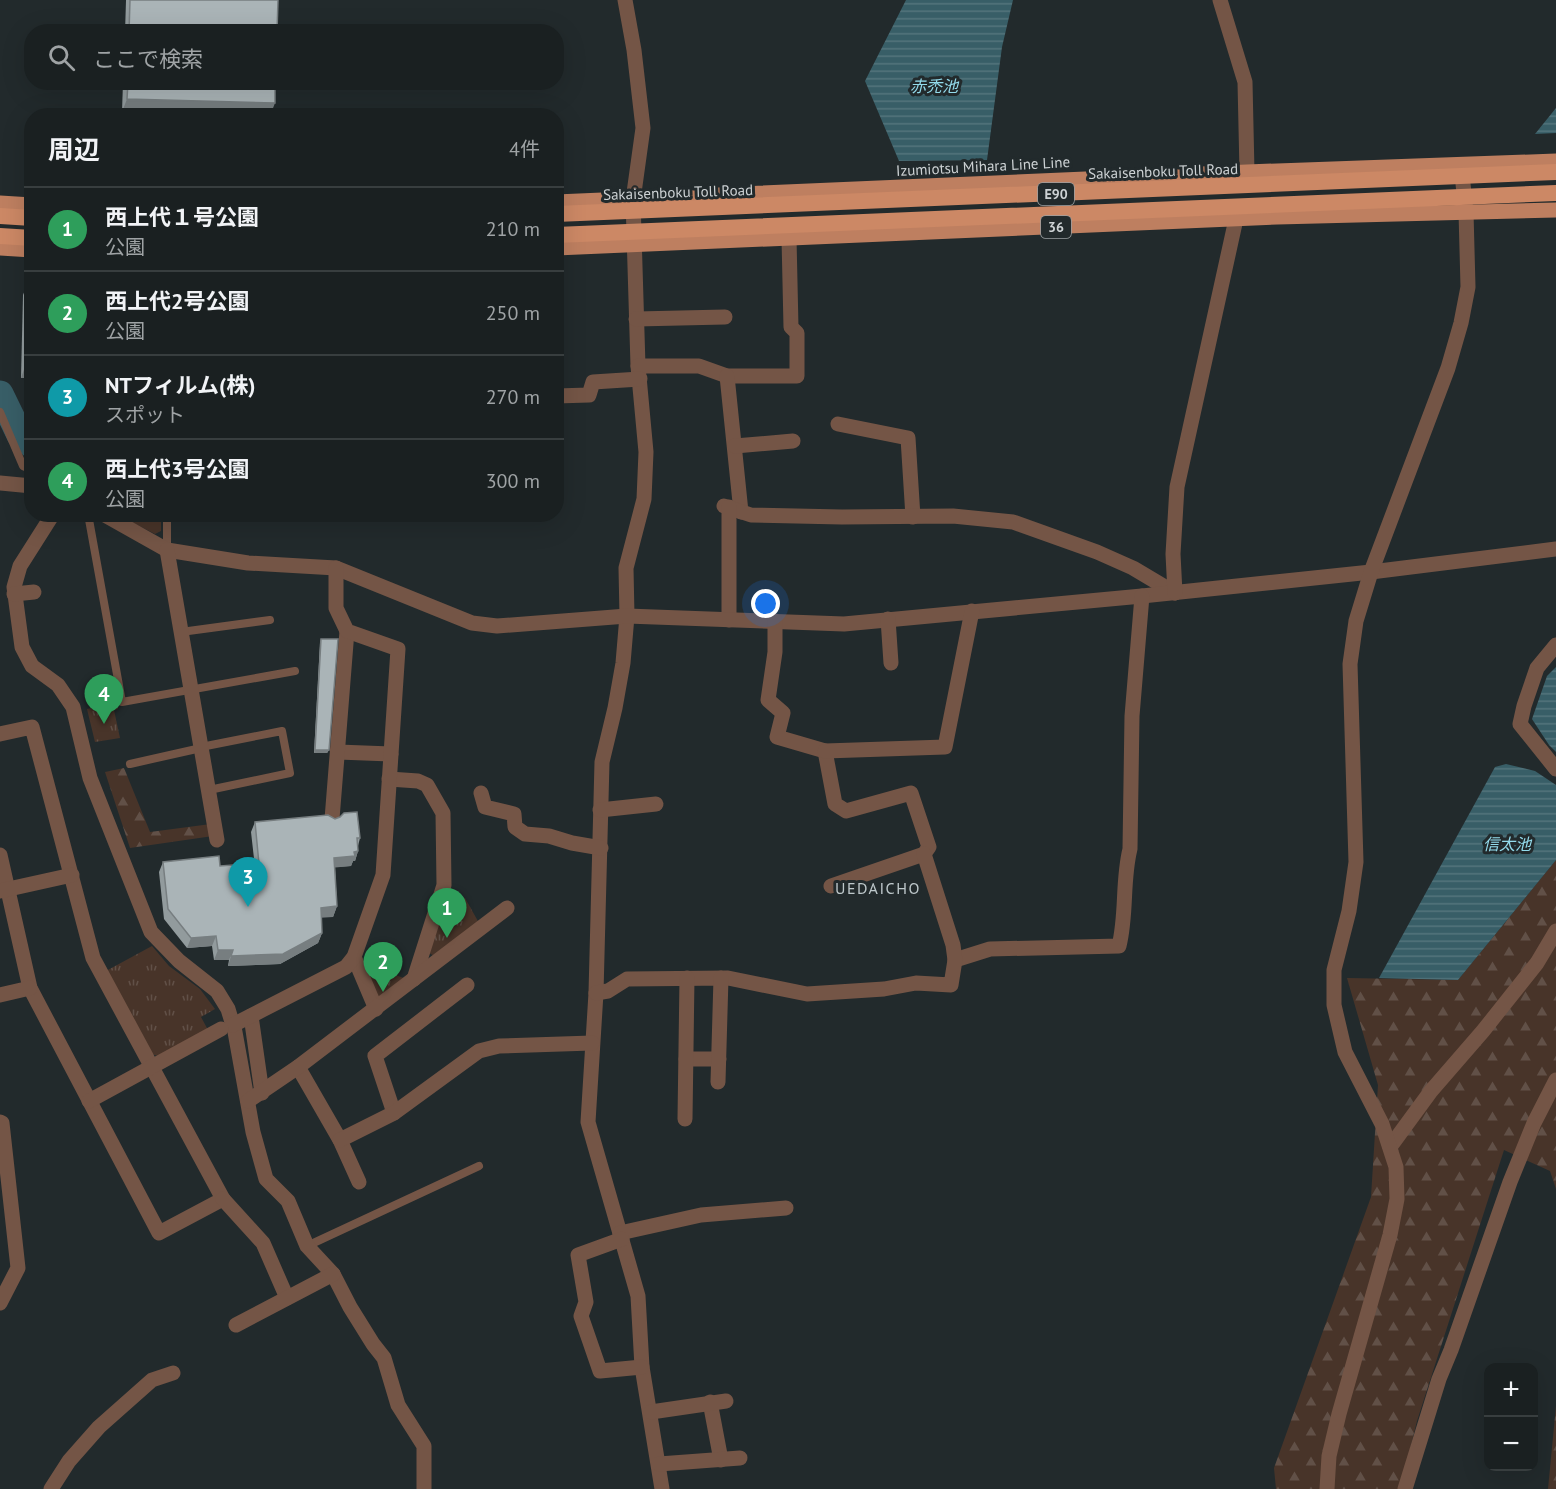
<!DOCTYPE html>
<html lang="ja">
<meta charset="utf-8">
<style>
:root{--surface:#1a2021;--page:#272d2e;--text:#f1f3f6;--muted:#9fa3a5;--line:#383e3f;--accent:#1a73e8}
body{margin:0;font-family:"PT Sans","Noto Sans JP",sans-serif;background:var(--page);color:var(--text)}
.controls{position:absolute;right:18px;bottom:18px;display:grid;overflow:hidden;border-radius:12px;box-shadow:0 6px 24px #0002}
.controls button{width:54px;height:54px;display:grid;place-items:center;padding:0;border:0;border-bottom:2px solid var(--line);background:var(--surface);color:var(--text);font:30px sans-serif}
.you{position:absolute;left:766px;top:604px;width:21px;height:21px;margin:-15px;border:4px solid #fff;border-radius:50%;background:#1a73e8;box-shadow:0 0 0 9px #1a73e833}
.badge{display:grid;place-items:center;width:39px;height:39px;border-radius:50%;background:var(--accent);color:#fff;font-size:20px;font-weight:700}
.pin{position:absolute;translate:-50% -50px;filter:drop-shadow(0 2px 3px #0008)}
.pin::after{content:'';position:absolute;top:32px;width:21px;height:18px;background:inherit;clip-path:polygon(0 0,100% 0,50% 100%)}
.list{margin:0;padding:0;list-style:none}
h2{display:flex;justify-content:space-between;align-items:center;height:78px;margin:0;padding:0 24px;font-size:26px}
h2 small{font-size:20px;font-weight:400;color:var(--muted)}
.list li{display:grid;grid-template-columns:39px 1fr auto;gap:18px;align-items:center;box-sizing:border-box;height:84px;padding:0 24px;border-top:2px solid var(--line)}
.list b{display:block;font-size:22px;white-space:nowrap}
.list p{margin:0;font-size:20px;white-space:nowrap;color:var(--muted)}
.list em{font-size:20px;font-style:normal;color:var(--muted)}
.icon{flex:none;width:33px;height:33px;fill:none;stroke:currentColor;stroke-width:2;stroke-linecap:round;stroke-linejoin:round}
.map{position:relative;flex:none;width:1556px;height:1489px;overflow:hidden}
.search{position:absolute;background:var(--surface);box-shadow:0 6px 24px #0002;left:24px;top:24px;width:540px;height:66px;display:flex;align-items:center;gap:15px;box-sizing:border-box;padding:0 21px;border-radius:24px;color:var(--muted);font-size:22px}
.panel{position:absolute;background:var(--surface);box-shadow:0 6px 24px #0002;left:24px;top:108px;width:540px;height:414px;border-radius:24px}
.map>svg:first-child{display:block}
</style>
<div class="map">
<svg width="1556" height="1489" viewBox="0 0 1556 1489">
<defs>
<pattern id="forest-firs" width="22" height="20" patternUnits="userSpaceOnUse" patternTransform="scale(1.5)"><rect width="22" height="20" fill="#483429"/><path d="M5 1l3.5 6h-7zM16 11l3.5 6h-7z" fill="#615047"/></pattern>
<pattern id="park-tufts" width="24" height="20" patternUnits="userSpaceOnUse" patternTransform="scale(1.5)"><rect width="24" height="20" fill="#483429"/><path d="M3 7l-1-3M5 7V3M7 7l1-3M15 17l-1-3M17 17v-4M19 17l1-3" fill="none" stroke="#615047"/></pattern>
<pattern id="water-rules" width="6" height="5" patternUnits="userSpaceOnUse" patternTransform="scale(1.5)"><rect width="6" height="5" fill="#385e67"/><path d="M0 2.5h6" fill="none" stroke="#54747c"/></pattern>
</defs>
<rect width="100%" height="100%" fill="#222a2c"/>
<g fill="url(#forest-firs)">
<polygon points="124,768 150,832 211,824 213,836 130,848 105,772"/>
<polygon points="1556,860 1556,1189 1550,1171 1504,1150 1417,1421 1400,1489 1276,1489 1274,1468 1371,1197 1378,1085 1347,978 1458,980"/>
<polygon points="1556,1406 1556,1489 1548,1489"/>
</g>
<g fill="url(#park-tufts)">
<polygon points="118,515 161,515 161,531 155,534"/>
<polygon points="117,702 118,709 114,710 120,738 95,742 87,709"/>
<polygon points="465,898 479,923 436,957 429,953 447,901"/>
<polygon points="152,946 169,966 200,989 215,1009 201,1017 208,1030 158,1056 151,1054 106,971"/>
<polygon points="363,963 409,980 376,1004"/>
</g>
<g fill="url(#water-rules)">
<polygon points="906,0 1013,0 1002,47 987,160 899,161 865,81"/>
<polygon points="1556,108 1556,133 1535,134"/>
<polygon points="1556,667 1556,752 1549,745 1532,719 1547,676"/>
<polygon points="1506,764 1535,771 1556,785 1556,860 1458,980 1379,978 1495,767"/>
</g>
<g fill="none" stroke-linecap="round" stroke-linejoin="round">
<polyline stroke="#385e67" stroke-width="27" points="0,394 20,435 32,445"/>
<g stroke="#745546" stroke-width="8">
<polyline points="0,412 23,466 32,470"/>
<polyline points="88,514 122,702 295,671"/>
<polyline points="167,514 167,550"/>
<polyline points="181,632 270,620"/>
<polyline points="201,747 282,731 290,773 209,790"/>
<polyline points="130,764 201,748"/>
<polyline points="307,1246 479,1166"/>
</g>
<g stroke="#745546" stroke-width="15">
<polyline points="625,0 634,50 643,128 633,200 638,366 646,452 644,499 626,568 627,616 623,663 615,708 602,762 596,993 588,1122 638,1296 642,1367 662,1489"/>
<polyline points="1220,0 1245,82 1247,172"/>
<polyline points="636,319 725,317"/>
<polyline points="638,366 699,366 727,376 797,376 797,333 791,327 789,238"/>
<polyline points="727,376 741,512"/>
<polyline points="556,396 589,395 593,382 640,379"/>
<polyline points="838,424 908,438 913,517"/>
<polyline points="735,446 793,441"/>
<polyline points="0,483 32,486"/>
<polyline points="724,506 751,515 842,517 953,516 1013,522 1097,552 1133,568 1175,593"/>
<polyline points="729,507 729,620"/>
<polyline points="53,514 20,566 14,587 22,647 32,666 58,685 73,707 90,778 151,932 179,961 217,991 228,1009 235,1032 253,1132 266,1179 288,1201 307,1246 333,1274 350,1307 373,1344 384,1358 398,1405 424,1446 424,1489"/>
<polyline points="103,514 167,550 248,563 336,568 472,623 497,626 627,616 844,624 1142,596 1371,572 1556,549"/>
<polyline points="167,550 217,840"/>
<polyline points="1175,593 1173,554 1177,487 1236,219"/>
<polyline points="14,594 34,592"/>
<polyline points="888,619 891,663"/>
<polyline points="775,621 775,652 768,700 783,713 777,737 825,751 835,804 846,811 911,793 929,847 924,854 831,886"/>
<polyline points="1556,645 1537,668 1524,706 1520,724 1556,769"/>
<polyline points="0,734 32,727 93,958 223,1199 159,1233 30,988 0,855"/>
<polyline points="825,751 945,747 972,611"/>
<polyline points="338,752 391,754"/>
<polyline points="389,779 418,781 427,785 443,813 444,885 414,979"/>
<polyline points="481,793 485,807 514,814 515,827 525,834 549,836 572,843 601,848"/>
<polyline points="600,810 656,804"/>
<polyline points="332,819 347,631"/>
<polyline points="0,891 72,875"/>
<polyline points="354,957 376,1009"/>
<path d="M955,960l35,-11 129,-3c8,-32 3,-65 11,-97l2,-133 10,-120"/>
<polyline points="596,993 608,991 627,979 728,978 807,994 884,989 916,983 951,985 955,960 953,945 924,854"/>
<polyline points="0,995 30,988"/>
<polyline points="251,1016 262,1093"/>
<polyline points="233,1025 346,967 354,957 383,875 398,649 347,631 336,608 336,568"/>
<polyline points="686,1059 719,1059"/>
<polyline points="298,1067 340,1140 359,1182"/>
<polyline points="718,1082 721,978"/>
<polyline points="89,1101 221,1029"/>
<polyline points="248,1101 298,1067 507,908"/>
<polyline points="394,1113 375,1056 467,985"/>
<polyline points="685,1119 687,978"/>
<polyline points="0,1122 2,1123 18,1268 0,1303"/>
<polyline points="340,1140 394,1113 479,1051 499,1046 592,1043"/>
<polyline points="1390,1147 1431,1091 1483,1031 1537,963 1556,931"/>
<polyline points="223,1199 263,1243 287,1298"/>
<polyline points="620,1233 701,1215 786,1208"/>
<polyline points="622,1239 578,1255 586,1302 581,1316 600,1371 642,1367"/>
<polyline points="236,1325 333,1274"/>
<polyline points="710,1402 721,1460"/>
<polyline points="651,1412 726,1401"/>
<polyline points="659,1464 740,1458"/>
<polyline points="51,1489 69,1461 99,1427 152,1380 173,1373"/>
<polyline points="1405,1489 1439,1379 1451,1350 1510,1182 1534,1123 1556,1080"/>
</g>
<polyline stroke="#745546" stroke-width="15" points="1327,1489 1329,1456 1339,1414 1390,1235 1397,1199 1396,1167 1382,1124 1345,1052 1334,1005 1334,970 1349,911 1356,862 1350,664 1356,621 1371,572 1448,368 1461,323 1468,287 1466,212 1461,165"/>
<g stroke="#be7f60" stroke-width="15">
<polyline points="556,202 1247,172 1556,161"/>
<polyline points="0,203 32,205"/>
<polyline points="0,248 32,250"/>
<polyline points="556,248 1277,217 1556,210"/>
</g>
<g stroke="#cc8865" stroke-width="16">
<polyline points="0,216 32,218"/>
<polyline points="0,236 32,238"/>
</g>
<g stroke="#cc8865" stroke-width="16">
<polyline points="556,214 1556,172"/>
<polyline points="556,235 1556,193"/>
</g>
</g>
<g fill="#929b9d">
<polygon points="126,0 278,0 277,32 125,32"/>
<polygon points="123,82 275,82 270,116 122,112"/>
<polygon points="31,275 32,275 32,378 21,378 23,295"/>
<polygon points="321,639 329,750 327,753 314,753 320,642"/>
<polygon points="255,822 360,838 358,846 358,851 355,861 353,861 351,866 335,867 337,906 333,917 321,917 322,933 318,943 280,964 228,966 229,960 214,960 212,946 187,948 164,919 159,872 163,862 220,866 235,887 257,885 251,832"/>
</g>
<g fill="#777e80">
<polygon points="127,99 275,103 270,116 122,112"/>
<polygon points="28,358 32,358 32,378 21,378"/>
<polygon points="315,750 329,750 327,753 314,753"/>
<polygon points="358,851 355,861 353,861 351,866 330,868 334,858"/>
<polygon points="337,906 333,917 317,918 321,908"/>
<polygon points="322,933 318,943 280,964 228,966 231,956"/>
<polygon points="216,936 212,946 187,948 191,938"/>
<polygon points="218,950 233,950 229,960 214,960"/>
</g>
<g fill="#aab4b7" stroke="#777e80" stroke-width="1.5">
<polygon points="130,0 278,0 277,32 129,32"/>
<polygon points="128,82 275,82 275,103 127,99"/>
<polygon points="31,275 32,275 32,358 28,358"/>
<polygon points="321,639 338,639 329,750 315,750"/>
<polygon points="357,812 360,838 357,838 358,851 354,852 355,856 334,858 337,906 321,908 322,933 283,954 231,956 233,950 218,950 216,936 191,938 168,909 163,862 219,856 220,866 233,865 235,887 261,885 255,822 328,815 335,819 340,817 344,813"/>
</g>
<g text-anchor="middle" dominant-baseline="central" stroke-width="6" stroke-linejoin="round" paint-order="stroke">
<g fill="#222a2c" stroke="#9aa0a2" stroke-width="1.5">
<rect x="1038" y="183" width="36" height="22" rx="4.5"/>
<rect x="1041" y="216" width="30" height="22" rx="4.5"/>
</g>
<g font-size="14" font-weight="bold" fill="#cdd2d4">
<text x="1056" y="194">E90</text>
<text x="1056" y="227">36</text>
</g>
<g font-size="15" fill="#cdd2d4" stroke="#222a2c">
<text transform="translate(983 166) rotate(-3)">Izumiotsu Mihara Line Line</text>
<text transform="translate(1163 171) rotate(-2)">Sakaisenboku Toll Road</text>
<text transform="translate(678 192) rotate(-2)">Sakaisenboku Toll Road</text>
</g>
<g font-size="16" font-style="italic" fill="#93dbec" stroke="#222a2c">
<text x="934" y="86">赤禿池</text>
<text x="1507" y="844">信太池</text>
</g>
<g font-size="16" letter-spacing="1.5" fill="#bdc7ca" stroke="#222a2c">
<text x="878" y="888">UEDAICHO</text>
</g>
</g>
</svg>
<div class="controls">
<button>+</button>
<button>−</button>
</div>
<div class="you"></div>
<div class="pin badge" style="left:447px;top:938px;background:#2e9e5b">1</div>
<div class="pin badge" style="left:383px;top:992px;background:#2e9e5b">2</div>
<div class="pin badge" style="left:248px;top:907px;background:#0f9aa8">3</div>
<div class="pin badge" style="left:104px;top:724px;background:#2e9e5b">4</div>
<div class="search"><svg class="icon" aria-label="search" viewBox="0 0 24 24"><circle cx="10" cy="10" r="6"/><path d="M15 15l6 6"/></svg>ここで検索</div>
<section class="panel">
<h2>周辺<small>4件</small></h2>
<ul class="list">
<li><span class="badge" style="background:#2e9e5b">1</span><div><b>西上代１号公園</b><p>公園</p></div><em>210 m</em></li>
<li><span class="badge" style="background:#2e9e5b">2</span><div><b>西上代2号公園</b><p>公園</p></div><em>250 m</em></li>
<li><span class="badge" style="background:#0f9aa8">3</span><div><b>NTフィルム(株)</b><p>スポット</p></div><em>270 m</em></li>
<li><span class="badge" style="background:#2e9e5b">4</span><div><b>西上代3号公園</b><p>公園</p></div><em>300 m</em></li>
</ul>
</section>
</div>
